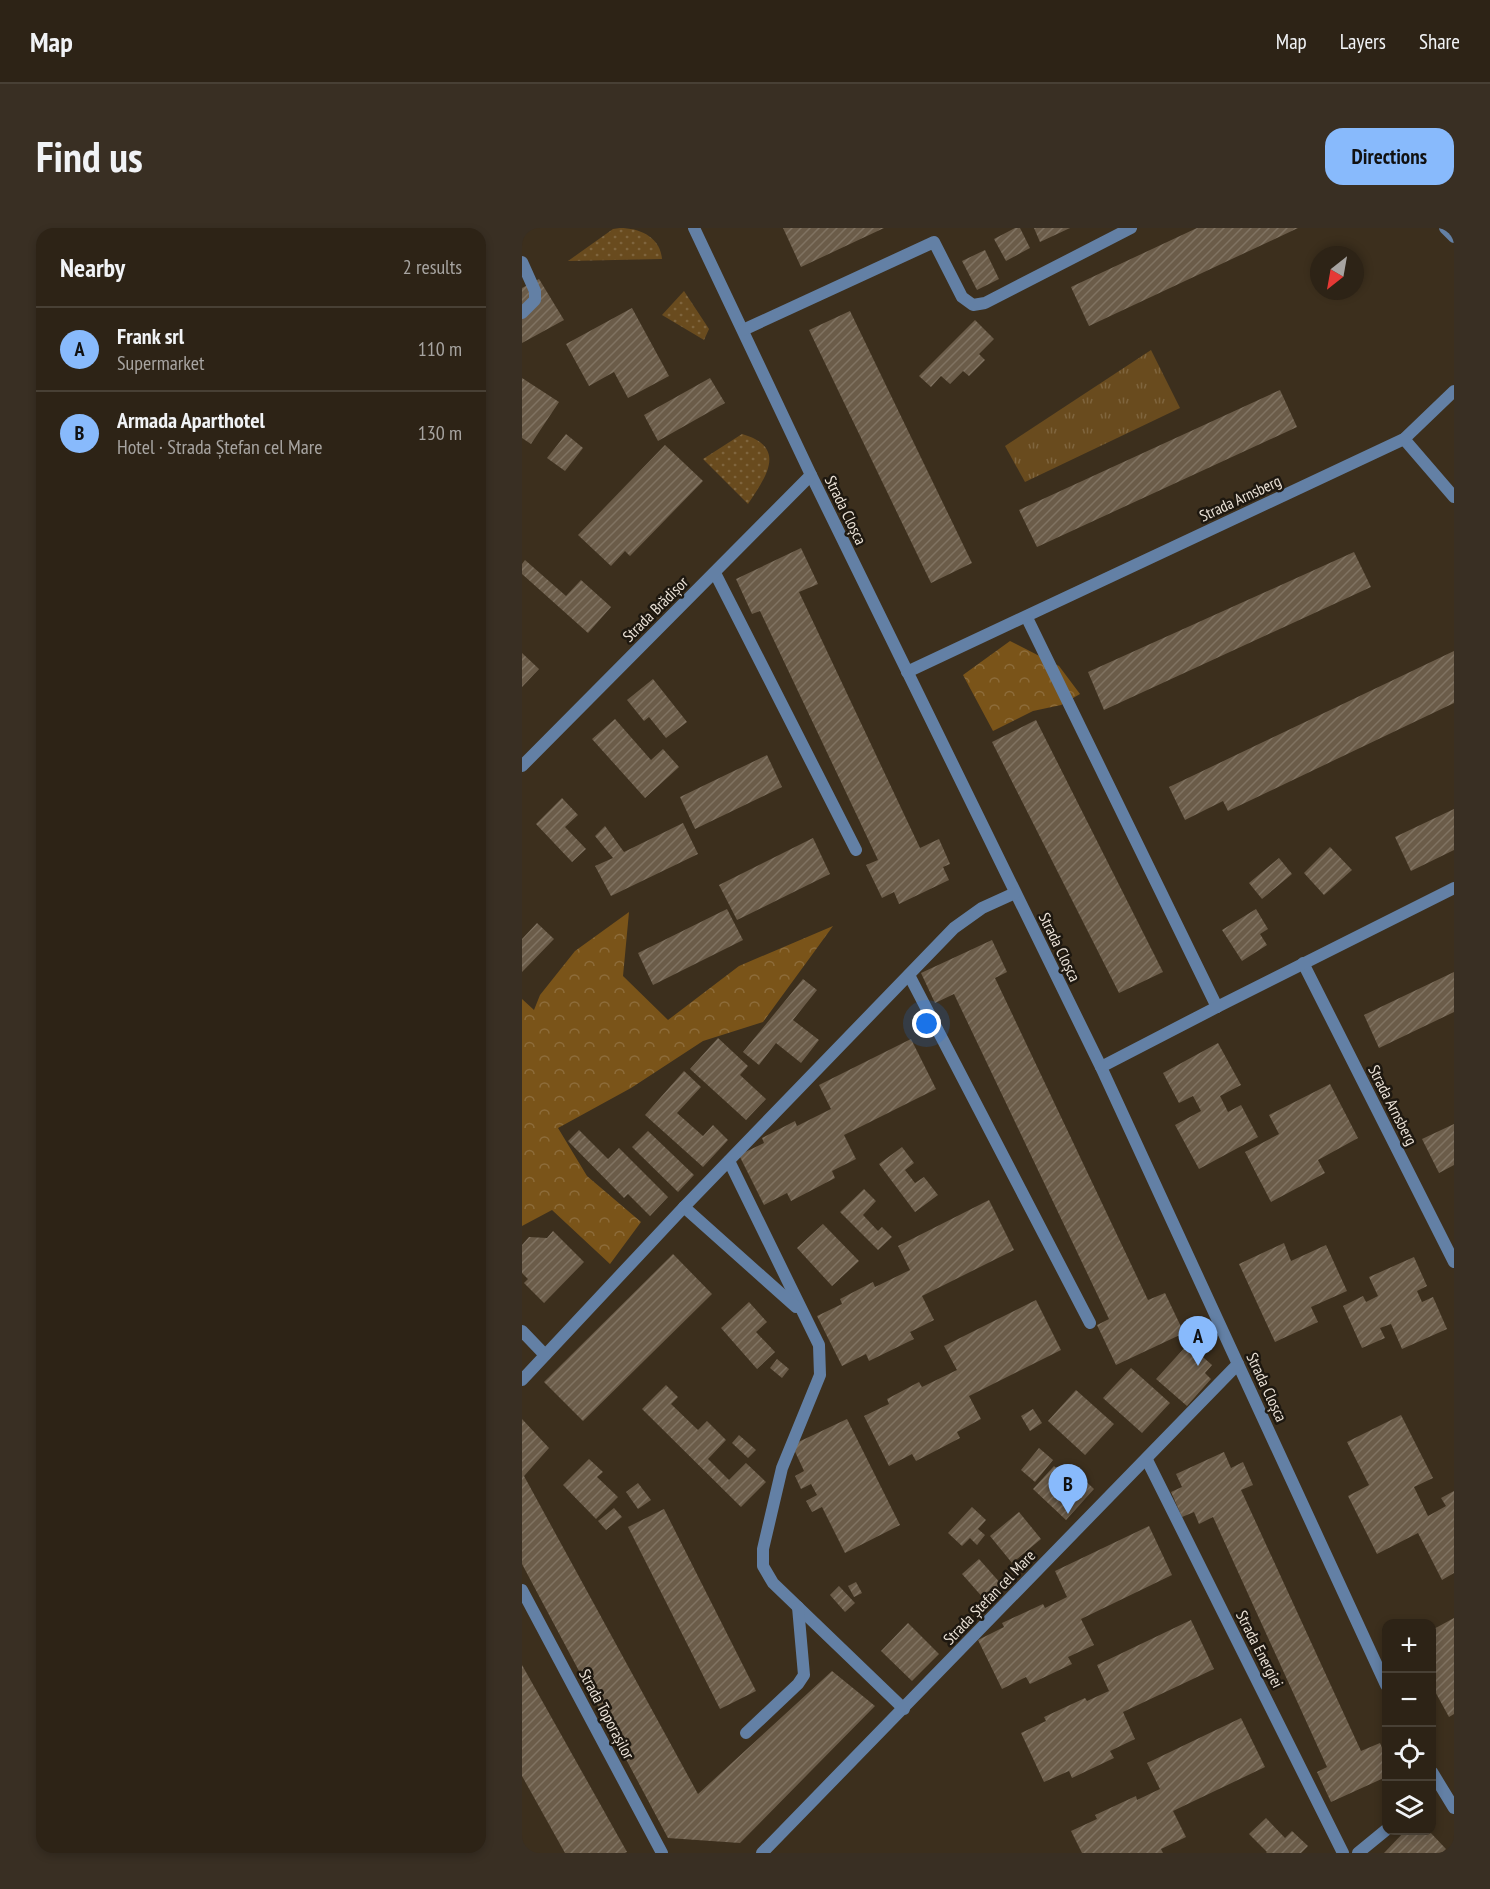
<!DOCTYPE html>
<meta charset="utf-8">
<style>
:root{--surface:#2d2316;--page:#392f23;--text:#f1f3f6;--muted:#a7a4a1;--line:#484035;--accent:#88bafc}
body{margin:0;font-family:"PT Sans Narrow",sans-serif;background:var(--page);color:var(--text)}
.controls{position:absolute;right:18px;bottom:18px;display:grid;overflow:hidden;border-radius:12px;box-shadow:0 3px 9px #0003}
.controls button{width:54px;height:54px;display:grid;place-items:center;padding:0;border:0;border-bottom:2px solid var(--line);background:var(--surface);color:var(--text);font:30px sans-serif}
.compass{position:absolute;left:788px;top:18px;width:54px;height:54px;border-radius:50%;background:var(--surface);box-shadow:0 3px 9px #0003;rotate:211deg}
.you{position:absolute;left:405px;top:796px;width:21px;height:21px;margin:-15px;border:4px solid #fff;border-radius:50%;background:#1a73e8;box-shadow:0 0 0 9px #1a73e833}
.badge{display:grid;place-items:center;width:39px;height:39px;border-radius:50%;background:var(--accent);color:#111;font-size:20px;font-weight:700}
.pin{position:absolute;translate:-50% -50px;filter:drop-shadow(0 2px 3px #0008)}
.pin::after{content:'';position:absolute;top:32px;width:21px;height:18px;background:inherit;clip-path:polygon(0 0,100% 0,50% 100%)}
.list{margin:0;padding:0;list-style:none}
h2{display:flex;justify-content:space-between;align-items:center;height:78px;margin:0;padding:0 24px;font-size:26px}
h2 small{font-size:20px;font-weight:400;color:var(--muted)}
.list li{display:grid;grid-template-columns:39px 1fr auto;gap:18px;align-items:center;box-sizing:border-box;height:84px;padding:0 24px;border-top:2px solid var(--line)}
.list b{display:block;font-size:22px;white-space:nowrap}
.list p{margin:0;font-size:20px;white-space:nowrap;color:var(--muted)}
.list em{font-size:20px;font-style:normal;color:var(--muted)}
.icon{flex:none;width:33px;height:33px;fill:none;stroke:currentColor;stroke-width:2;stroke-linecap:round;stroke-linejoin:round}
.map{position:relative;flex:none;width:932px;height:1625px;overflow:hidden;border-radius:18px}
header{display:flex;align-items:center;gap:36px;box-sizing:border-box;height:84px;padding:0 30px;background:var(--surface);border-bottom:2px solid var(--line)}
header strong{font-size:28px}
nav{display:flex;gap:33px;margin-inline-start:auto;font-size:21px}
.intro{display:flex;align-items:center;justify-content:space-between;box-sizing:border-box;height:144px;padding:0 36px}
h1{margin:0;font-size:42px}
.button{padding:15px 27px;border-radius:18px;background:var(--accent);color:#111;font-size:21px;font-weight:700}
main{display:flex;gap:36px;padding:0 36px}
aside{flex:1;background:var(--surface);border-radius:18px;box-shadow:0 3px 9px #0003}
.map>svg:first-child{display:block}
</style>
<header>
<strong>Map</strong>
<nav><a>Map</a><a>Layers</a><a>Share</a></nav>
</header>
<div class="intro"><h1>Find us</h1><a class="button">Directions</a></div>
<main>
<aside>
<h2>Nearby<small>2 results</small></h2>
<ul class="list">
<li><span class="badge">A</span><div><b>Frank srl</b><p>Supermarket</p></div><em>110 m</em></li>
<li><span class="badge">B</span><div><b>Armada Aparthotel</b><p>Hotel · Strada Ștefan cel Mare</p></div><em>130 m</em></li>
</ul>
</aside>
<div class="map">
<svg width="932" height="1625" viewBox="0 0 932 1625">
<defs>
<pattern id="grass-dots" width="8" height="8" patternUnits="userSpaceOnUse" patternTransform="scale(1.5)"><rect width="8" height="8" fill="#694b1e"/><path d="M2 2h.1M6 6h.1" fill="none" stroke="#7f653e" stroke-width="1.8" stroke-linecap="round"/></pattern>
<pattern id="forest-crowns" width="20" height="18" patternUnits="userSpaceOnUse" patternTransform="scale(1.5)"><rect width="20" height="18" fill="#7a5419"/><path d="M2 6a3 3 0 1 1 6 0M12 15a3 3 0 1 1 6 0" fill="none" stroke="#8d6c3a"/></pattern>
<pattern id="park-tufts" width="24" height="20" patternUnits="userSpaceOnUse" patternTransform="scale(1.5)"><rect width="24" height="20" fill="#694b1e"/><path d="M3 7l-1-3M5 7V3M7 7l1-3M15 17l-1-3M17 17v-4M19 17l1-3" fill="none" stroke="#7f653e"/></pattern>
<pattern id="building-hatch" width="6" height="6" patternUnits="userSpaceOnUse" patternTransform="scale(1.5)"><rect width="6" height="6" fill="#6b5c49"/><path d="M-1 1l2-2M0 6l6-6M5 7l2-2" fill="none" stroke="#807362"/></pattern>
</defs>
<rect width="100%" height="100%" fill="#3c2f1d"/>
<g fill="url(#grass-dots)">
<path d="M98,0c20,0 40,9 42,31l-94,2 45,-32z"/>
<polygon points="162,63 187,101 182,112 140,87"/>
<path d="M220,206c46,13 24,43 6,70l-45,-45z"/>
</g>
<g fill="url(#forest-crowns)">
<polygon points="488,413 537,438 558,466 539,477 511,483 471,503 441,447"/>
<polygon points="107,684 101,748 146,792 217,738 311,698 241,794 181,813 109,860 36,900 65,948 119,994 88,1036 30,982 0,998 0,771 12,782 18,767 53,723"/>
</g>
<polygon fill="url(#park-tufts)" points="629,122 658,180 503,254 483,218"/>
<g fill="url(#building-hatch)">
<polygon points="261,0 362,0 279,39"/>
<polygon points="493,0 498,0 508,20 484,33 472,11"/>
<polygon points="512,0 548,0 518,14"/>
<polygon points="675,0 776,0 567,98 549,59"/>
<polygon points="463,22 477,51 455,62 440,33"/>
<polygon points="17,51 42,92 0,115 0,60"/>
<polygon points="110,80 147,148 106,170 92,144 67,158 44,116"/>
<polygon points="328,83 450,335 409,355 287,102"/>
<polygon points="453,92 472,111 457,126 463,132 447,148 441,143 428,156 419,148 409,159 397,148"/>
<polygon points="0,150 37,174 9,216 0,210"/>
<polygon points="188,150 203,175 136,213 122,187"/>
<polygon points="758,162 775,199 515,319 497,282"/>
<polygon points="44,206 61,220 43,243 25,230"/>
<polygon points="143,217 181,253 108,328 103,323 89,338 56,307"/>
<polygon points="279,320 296,356 277,364 398,620 417,611 428,636 421,639 427,652 377,676 372,664 360,670 344,637 356,632 238,383 230,386 214,351"/>
<polygon points="832,324 849,359 582,482 566,444"/>
<polygon points="3,332 44,368 59,352 89,379 66,405 0,346 0,336"/>
<polygon points="932,423 932,475 706,583 701,573 663,592 647,559"/>
<polygon points="0,425 17,441 0,459"/>
<polygon points="131,451 165,494 144,510 127,489 122,493 105,472"/>
<polygon points="93,491 129,532 141,521 157,539 123,570 70,511"/>
<polygon points="514,492 641,744 597,765 470,514"/>
<polygon points="245,527 260,559 173,601 158,569"/>
<polygon points="40,570 56,587 43,599 64,621 50,634 14,596"/>
<polygon points="932,581 932,622 889,643 873,609"/>
<polygon points="161,595 176,626 89,668 73,638 91,630 73,608 83,598 102,624"/>
<polygon points="291,610 308,646 215,692 197,657"/>
<polygon points="808,619 830,642 802,667 782,645"/>
<polygon points="757,630 770,646 740,671 727,655"/>
<polygon points="205,681 221,712 131,757 116,725"/>
<polygon points="734,681 746,701 738,706 745,717 720,733 700,702"/>
<polygon points="15,695 32,711 0,744 0,711"/>
<polygon points="470,712 485,744 473,750 626,1072 643,1065 662,1105 594,1137 575,1097 587,1091 432,766 413,775 399,745"/>
<polygon points="932,744 932,784 857,820 842,787"/>
<polygon points="281,751 295,762 271,792 297,812 279,835 254,815 237,837 221,824"/>
<polygon points="196,810 226,838 218,847 244,871 224,892 168,841"/>
<polygon points="389,811 414,861 322,907 334,931 310,943 313,950 269,973 265,965 242,977 217,927 242,915 240,910 273,893 275,898 309,881 297,857"/>
<polygon points="696,815 719,857 698,868 706,884 719,877 736,909 677,941 653,897 679,883 671,868 657,875 641,845"/>
<polygon points="162,843 179,859 155,885 181,908 191,897 206,912 181,939 123,887"/>
<polygon points="808,856 836,910 796,932 803,945 749,974 723,924 757,906 747,887"/>
<polygon points="932,896 932,937 917,945 900,911"/>
<polygon points="57,902 86,931 97,920 146,969 128,988 106,966 102,970 46,913"/>
<polygon points="126,903 172,947 156,964 110,919"/>
<polygon points="380,919 392,935 383,942 393,955 402,949 416,967 393,984 357,936"/>
<polygon points="342,961 354,973 341,987 356,1003 360,999 370,1009 356,1022 318,984"/>
<polygon points="467,972 492,1022 400,1068 412,1092 388,1104 392,1111 347,1133 344,1126 320,1138 295,1088 320,1076 318,1071 351,1054 353,1059 388,1042 376,1018"/>
<polygon points="301,996 337,1033 310,1058 275,1020"/>
<polygon points="31,1003 62,1034 22,1075 2,1055 6,1051 0,1045 0,1017 7,1009 25,1010"/>
<polygon points="762,1015 769,1033 804,1017 825,1063 789,1079 796,1094 753,1114 717,1036"/>
<polygon points="151,1026 190,1066 61,1193 22,1154"/>
<polygon points="892,1029 905,1058 895,1063 900,1074 911,1069 925,1101 880,1121 869,1096 858,1100 863,1110 840,1120 821,1078 841,1068 844,1074 856,1068 847,1049"/>
<polygon points="514,1072 539,1122 447,1168 459,1191 435,1204 438,1210 394,1233 390,1226 367,1238 342,1188 367,1176 365,1171 397,1154 400,1159 435,1142 422,1118"/>
<polygon points="227,1074 245,1094 234,1104 253,1124 235,1141 199,1100"/>
<polygon points="666,1116 690,1137 683,1145 689,1151 665,1178 634,1151"/>
<polygon points="255,1131 267,1141 260,1150 248,1140"/>
<polygon points="609,1140 648,1175 620,1205 581,1170"/>
<polygon points="144,1157 156,1169 149,1176 176,1202 185,1193 204,1212 186,1231 207,1252 224,1235 244,1254 219,1279 120,1181"/>
<polygon points="554,1162 592,1196 563,1227 526,1193"/>
<polygon points="511,1181 520,1195 508,1203 499,1188"/>
<polygon points="879,1187 911,1250 892,1259 906,1288 924,1278 919,1270 932,1263 932,1345 920,1352 896,1305 855,1326 826,1268 847,1257 825,1214"/>
<polygon points="0,1191 27,1220 2,1248 176,1566 310,1443 353,1478 218,1615 146,1610 0,1336"/>
<polygon points="325,1191 378,1297 323,1325 300,1279 290,1284 284,1273 295,1267 289,1256 279,1261 273,1248 282,1243 270,1217"/>
<polygon points="217,1207 234,1222 226,1230 210,1215"/>
<polygon points="517,1220 531,1232 513,1254 499,1242"/>
<polygon points="702,1224 709,1240 721,1234 731,1257 719,1262 839,1523 858,1515 864,1529 864,1549 809,1574 795,1544 805,1539 691,1289 677,1296 672,1284 660,1289 649,1264 660,1259 654,1246"/>
<polygon points="67,1231 81,1244 75,1249 96,1269 74,1291 41,1257"/>
<polygon points="532,1238 544,1249 551,1241 572,1261 544,1292 511,1261"/>
<polygon points="116,1255 129,1272 116,1281 104,1264"/>
<polygon points="450,1279 464,1292 456,1301 463,1307 455,1317 448,1310 440,1318 426,1305"/>
<polygon points="92,1280 100,1289 84,1302 76,1293"/>
<polygon points="142,1281 234,1463 198,1481 106,1299"/>
<polygon points="497,1284 519,1311 490,1335 468,1308"/>
<polygon points="627,1298 650,1347 559,1391 572,1417 546,1429 550,1436 508,1456 504,1449 480,1461 456,1412 482,1399 480,1395 521,1376 523,1380 545,1369 533,1343"/>
<polygon points="457,1331 480,1357 463,1372 440,1346"/>
<polygon points="334,1354 340,1365 332,1369 326,1358"/>
<polygon points="317,1358 333,1375 323,1384 308,1367"/>
<polygon points="932,1390 932,1486 927,1489 910,1458 910,1402"/>
<polygon points="669,1392 692,1441 601,1484 613,1511 588,1523 592,1530 550,1550 547,1543 522,1554 499,1505 524,1493 522,1489 563,1470 565,1473 587,1463 575,1437"/>
<polygon points="386,1395 417,1426 390,1453 359,1423"/>
<polygon points="0,1437 105,1624 102,1625 43,1625 0,1548"/>
<polygon points="719,1490 743,1539 651,1583 664,1609 639,1621 641,1625 560,1625 549,1603 575,1591 573,1587 614,1568 615,1572 638,1561 625,1535"/>
<polygon points="744,1590 763,1610 770,1603 786,1618 779,1625 744,1625 745,1624 727,1606"/>
<polygon points="884,1602 906,1602 924,1621 920,1625 862,1625"/>
</g>
<g fill="none" stroke-linecap="round" stroke-linejoin="round">
<g stroke="#6380a5" stroke-width="12">
<polyline points="0,34 13,63 13,72 0,85"/>
<polyline points="207,933 297,1117 298,1147 260,1240 241,1321 241,1338 251,1355 382,1481"/>
<polyline points="162,979 274,1079"/>
<polyline points="0,1103 23,1127"/>
<polyline points="224,1505 276,1456 282,1447 276,1379"/>
</g>
<g stroke="#6380a5" stroke-width="12">
<polyline points="172,0 289,247 579,839 864,1457"/>
<polyline points="923,0 932,9"/>
<polyline points="221,102 412,14 440,69 451,77 463,75 609,0"/>
<polyline points="882,211 932,269"/>
<polyline points="193,345 334,622"/>
<polyline points="505,390 695,779"/>
<polyline points="385,444 882,211 932,163"/>
<polyline points="0,538 289,247"/>
<polyline points="781,735 932,1034"/>
<polyline points="387,747 568,1095"/>
<polyline points="579,839 695,779 932,660"/>
<polyline points="0,1152 162,979 432,700 460,680 493,665"/>
<polyline points="625,1232 821,1625"/>
<polyline points="0,1362 140,1625"/>
<polyline points="910,1544 932,1580"/>
<polyline points="240,1625 716,1136"/>
<polyline points="836,1625 864,1602"/>
</g>
</g>
<g text-anchor="middle" dominant-baseline="central" stroke-width="5" stroke-linejoin="round" paint-order="stroke">
<g font-size="16" fill="#ebe2d7" stroke="#1e1810">
<text transform="translate(718 270) rotate(-25)">Strada Arnsberg</text>
<text transform="translate(324 282) rotate(64)">Strada Cloșca</text>
<text transform="translate(133 381) rotate(-45)">Strada Brădișor</text>
<text transform="translate(538 719) rotate(64)">Strada Cloșca</text>
<text transform="translate(871 877) rotate(63)">Strada Arnsberg</text>
<text transform="translate(745 1159) rotate(65)">Strada Cloșca</text>
<text transform="translate(467 1369) rotate(-46)">Strada Ștefan cel Mare</text>
<text transform="translate(738 1421) rotate(63)">Strada Energiei</text>
<text transform="translate(85 1486) rotate(62)">Strada Toporașilor</text>
</g>
</g>
</svg>
<div class="controls">
<button>+</button>
<button>−</button>
<button><svg class="icon" aria-label="locate" viewBox="0 0 24 24"><circle cx="12" cy="12" r="6"/><path d="M12 2v4M12 18v4M2 12h4M18 12h4"/></svg></button>
<button><svg class="icon" aria-label="layers" viewBox="0 0 24 24"><path d="M12 4l9 5-9 5-9-5zM3 14l9 5 9-5"/></svg></button>
</div>
<svg class="compass" viewBox="-18 -18 36 36"><path d="M0-13l5 13h-10z" fill="#e53935"/><path d="M0 13l5-13h-10z" fill="#a7a4a1"/></svg>
<div class="you"></div>
<div class="pin badge" style="left:676px;top:1138px">A</div>
<div class="pin badge" style="left:546px;top:1286px">B</div>
</div>
</main>
